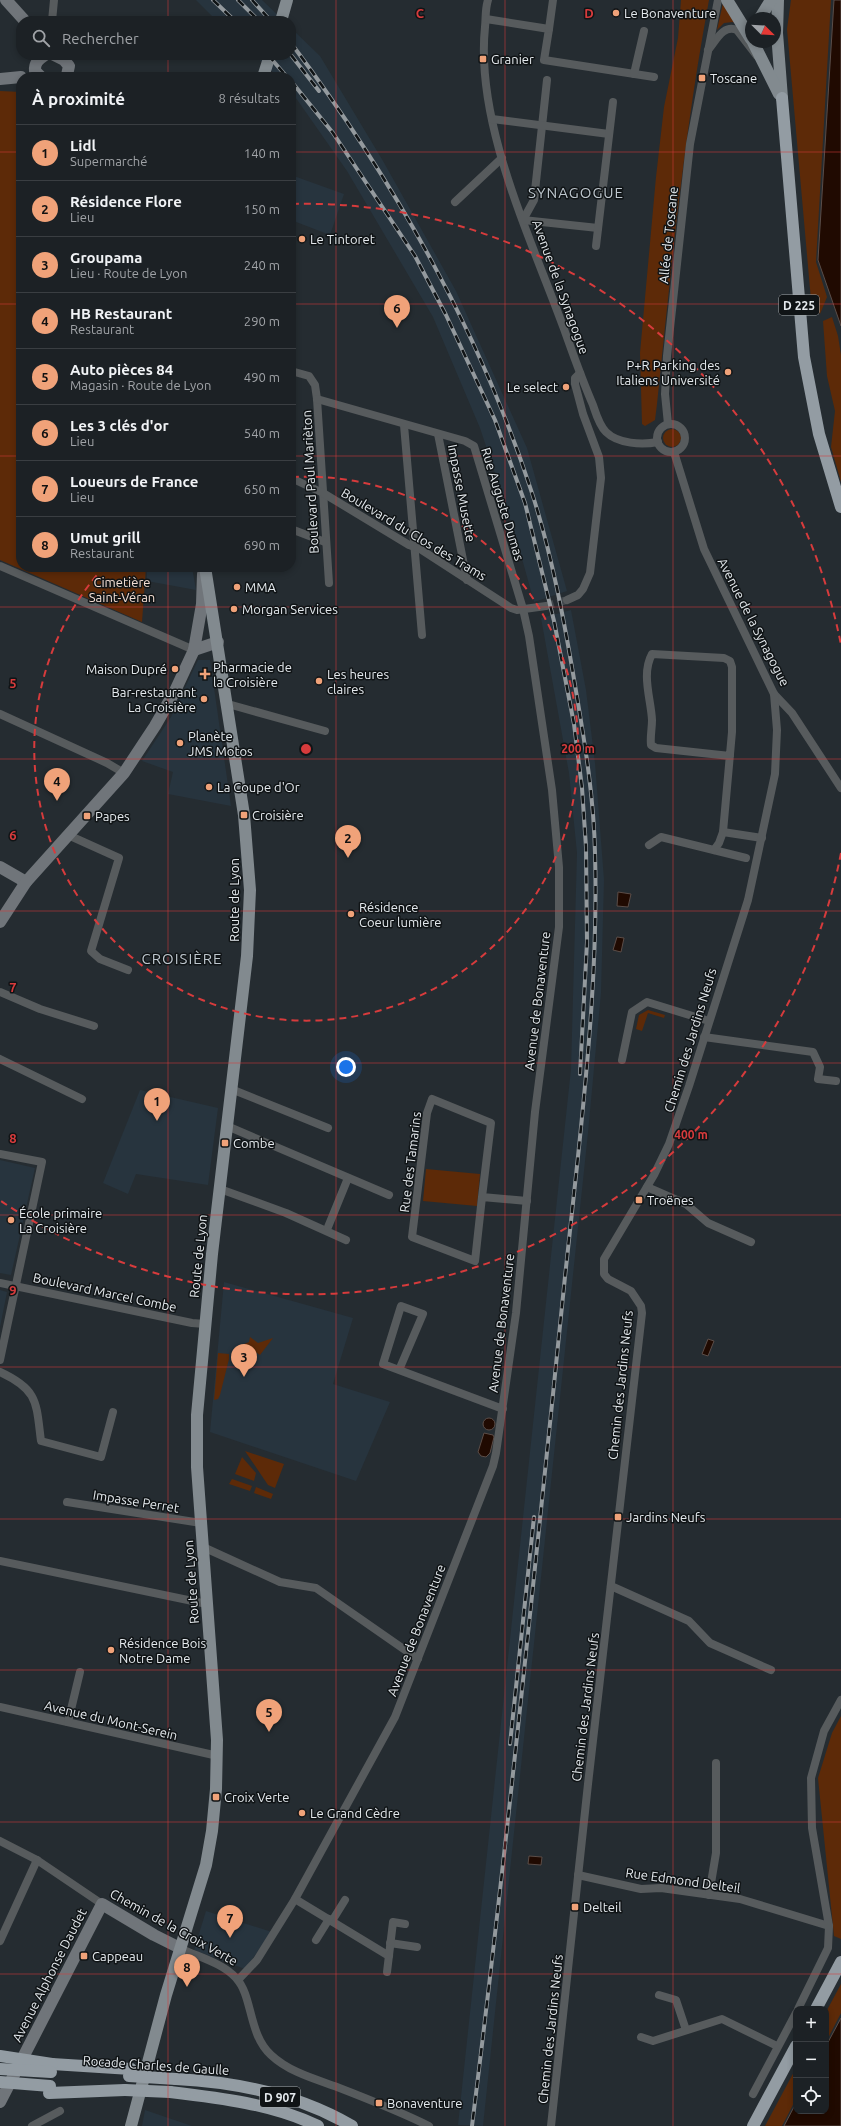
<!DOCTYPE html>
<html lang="fr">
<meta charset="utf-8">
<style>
:root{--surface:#1c2125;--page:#292e32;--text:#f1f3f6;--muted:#a0a3a7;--line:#3a3e42;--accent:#f0a279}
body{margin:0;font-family:Ubuntu,sans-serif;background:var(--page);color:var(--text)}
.controls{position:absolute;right:12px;bottom:12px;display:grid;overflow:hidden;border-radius:8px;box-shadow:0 2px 6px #0003}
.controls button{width:36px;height:36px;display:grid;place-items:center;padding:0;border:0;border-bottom:1px solid var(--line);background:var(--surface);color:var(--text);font:20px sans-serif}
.compass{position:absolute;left:745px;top:12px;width:36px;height:36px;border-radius:50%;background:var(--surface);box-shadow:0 2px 6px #0003;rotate:114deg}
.you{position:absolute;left:346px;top:1067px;width:14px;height:14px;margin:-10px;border:3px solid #fff;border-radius:50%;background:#1a73e8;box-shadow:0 0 0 6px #1a73e833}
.badge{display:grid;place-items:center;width:26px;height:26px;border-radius:50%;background:var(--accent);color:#111;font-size:13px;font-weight:700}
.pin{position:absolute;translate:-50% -33px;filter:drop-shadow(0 1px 2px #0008)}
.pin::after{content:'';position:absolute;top:21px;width:14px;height:12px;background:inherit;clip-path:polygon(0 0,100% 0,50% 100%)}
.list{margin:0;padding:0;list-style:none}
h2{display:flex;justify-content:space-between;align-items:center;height:52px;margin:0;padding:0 16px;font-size:17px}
h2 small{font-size:13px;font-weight:400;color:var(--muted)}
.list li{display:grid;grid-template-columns:26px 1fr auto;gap:12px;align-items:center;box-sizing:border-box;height:56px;padding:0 16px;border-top:1px solid var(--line)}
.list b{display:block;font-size:15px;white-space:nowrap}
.list p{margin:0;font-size:13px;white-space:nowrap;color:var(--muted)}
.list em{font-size:13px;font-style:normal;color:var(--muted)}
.icon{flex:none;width:22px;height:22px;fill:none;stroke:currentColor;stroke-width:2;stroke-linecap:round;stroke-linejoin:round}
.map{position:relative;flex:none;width:841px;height:2126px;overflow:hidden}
.search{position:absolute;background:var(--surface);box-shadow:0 2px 6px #0003;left:16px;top:16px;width:280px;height:44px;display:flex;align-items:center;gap:10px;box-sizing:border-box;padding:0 14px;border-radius:16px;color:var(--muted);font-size:15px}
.panel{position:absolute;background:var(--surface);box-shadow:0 2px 6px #0003;left:16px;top:72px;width:280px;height:500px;border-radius:16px}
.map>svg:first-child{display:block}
</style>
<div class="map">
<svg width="841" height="2126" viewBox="0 0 841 2126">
<rect width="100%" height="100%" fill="#252c31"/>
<g fill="#27343e">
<polygon points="196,0 262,0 284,21 217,21"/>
<polygon points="291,28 320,56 383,161 456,291 527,448 567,591 534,602 516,537 480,428 433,317 347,171 291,91 291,77 278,77 254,55 291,55"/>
<polygon points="291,175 344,194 330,235 291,220"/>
<polygon points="147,567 192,567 196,590 147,581"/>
<polygon points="571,610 586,690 595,763 604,880 601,993 588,1133 483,2126 458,2125 571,1069 577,853 569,773 541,618"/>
<polygon points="198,660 210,660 231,806 168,794 173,772 142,761 171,717"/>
<polygon points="140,1090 218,1108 208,1185 136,1174 128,1194 103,1183"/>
<polygon points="0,1160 35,1168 11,1275 0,1273"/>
<polygon points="224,1282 353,1318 333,1384 390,1402 356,1481 210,1432"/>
<polygon points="0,1290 7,1292 0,1327"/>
<polygon points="206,1911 272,1932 245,1969 194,1950"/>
<polygon points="145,2110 192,2126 142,2126"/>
</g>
<g fill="#5d2a08">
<path d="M681,0h28c-25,134 -38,269 -52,404l-2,16 -10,6 -3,-2 -2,-71 16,-176 8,-70 14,-69z"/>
<polygon points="791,0 831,0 816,262 827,297 820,314 811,300 787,29"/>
<polygon points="723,3 737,25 733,22 724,23 717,30"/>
<polygon points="0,91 21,92 21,567 146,567 142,622 0,560"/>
<polygon points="832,317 838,336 841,355 841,482 831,447 835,411 827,376 823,321"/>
<circle cx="672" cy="438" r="9"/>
<polygon points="648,1010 665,1015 664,1018 648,1013 642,1031 636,1029 639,1015"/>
<polygon points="426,1169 480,1174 477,1206 423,1201"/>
<polygon points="250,1337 258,1343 273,1338 260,1355 244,1344 249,1342"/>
<polygon points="218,1353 229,1354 229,1359 220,1395 218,1399 214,1400"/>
<polygon points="245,1451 284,1464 275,1488 268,1485"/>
<polygon points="242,1457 256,1473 254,1481 235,1474"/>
<polygon points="232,1479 252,1486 250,1491 229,1484"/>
<polygon points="256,1487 273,1494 271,1499 254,1493"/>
<polygon points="841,1716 841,1939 834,1936 818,1778 832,1733"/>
<polygon points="841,1984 841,2013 826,2042 826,2012"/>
<polygon points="796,2068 796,2099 782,2126 765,2126"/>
</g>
<g fill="#200a01" stroke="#5b4d48">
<polygon points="834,0 841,0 841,326 818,260"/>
<polygon points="618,892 631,894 628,907 617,906"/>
<polygon points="617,937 624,938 621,952 613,950"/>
<polygon points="708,1339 714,1341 708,1356 702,1354"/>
<circle cx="489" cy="1424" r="6"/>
<polygon points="484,1433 493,1435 494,1437 490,1453 486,1457 481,1456 478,1452"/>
<polygon points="529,1856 542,1857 541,1865 528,1864"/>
<polygon points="841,2018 841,2126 784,2126 796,2103 796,2111 826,2111 826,2046"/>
</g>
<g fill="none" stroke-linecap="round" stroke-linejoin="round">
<polyline stroke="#42484d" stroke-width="8" stroke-dasharray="8 4" stroke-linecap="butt" points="546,606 567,600"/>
<g stroke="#575b5d" stroke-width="8">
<path d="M488,0c-3,9 -2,18 -3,27 -10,97 46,211 79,302 9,25 18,51 29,76 3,9 6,20 13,27 12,12 36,13 52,10"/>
<polyline points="486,19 549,29 544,60 654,77"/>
<polyline points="52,21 54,0"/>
<polyline points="549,29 553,0"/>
<path d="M708,50c8,-9 15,-26 29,-20l20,26"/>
<polyline points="634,74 644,31"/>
<polyline points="547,80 534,200 523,220 598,228"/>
<polyline points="492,119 609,134"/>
<polyline points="455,202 502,158"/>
<polyline points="596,246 613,102"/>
<polyline points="291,371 309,376 315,385 317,399 329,583"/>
<circle cx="671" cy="438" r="14"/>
<polyline points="668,424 665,394 667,356 690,144 718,0"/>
<polyline points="404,425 422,635"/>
<polyline points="438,434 467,580"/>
<polyline points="674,452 704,549 774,694 792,713 841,788"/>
<polyline points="291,478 323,493 409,545 420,549 511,608 517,610 546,606"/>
<polyline points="291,529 325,542"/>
<polyline points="0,566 194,650"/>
<polyline points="567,600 578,595 583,589 590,573 601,478 599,457 583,414 575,384 575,378 580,373"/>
<polyline points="228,704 325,731"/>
<polyline points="0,714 107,763 124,773"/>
<polyline points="723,832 762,838"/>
<polyline points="68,835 119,858 91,951 100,959 128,970"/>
<polyline points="649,845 661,837 746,858"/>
<path d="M714,850l5,-7 4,-11 9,-100v-65l-2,-6 -6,-3 -72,-4c-11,20 -1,45 0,66 0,9 -2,17 -1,25l5,3 74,8"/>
<polyline points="0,992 40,1009 94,1026"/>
<polyline points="704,1037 813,1052 820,1067 818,1079 836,1081"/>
<polyline points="0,1059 82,1099"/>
<polyline points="622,1060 632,1012 647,1002 709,1021"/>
<polyline points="231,1089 328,1128"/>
<polyline points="227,1126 389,1195"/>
<polyline points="0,1154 42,1162 0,1360"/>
<polyline points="647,1187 686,1204 708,1223 751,1242"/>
<polyline points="220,1189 286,1213 346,1240"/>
<polyline points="482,1197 491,1123 432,1099 427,1113 412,1237 475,1261 482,1197 527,1201"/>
<polyline points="328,1227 348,1178"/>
<polyline points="0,1283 192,1323 205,1324"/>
<polyline points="399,1370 423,1314 401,1306 383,1364 503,1409"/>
<path d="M0,1372c39,18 36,31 41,69l60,16 12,-45"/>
<polyline points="67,1502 201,1523"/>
<polyline points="203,1547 280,1582 316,1588 418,1659"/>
<polyline points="0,1561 207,1604"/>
<polyline points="611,1586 689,1621 710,1643 771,1670"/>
<polyline points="0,1707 218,1756"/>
<polyline points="68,1722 80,1672"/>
<polyline points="0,1841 37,1860 102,1904"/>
<polyline points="578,1875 641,1889 661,1888 740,1899 829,1926"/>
<polyline points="709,1895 716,1853 716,1763"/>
<polyline points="295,1899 389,1956"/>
<polyline points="332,1921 345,1900"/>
<polyline points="316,1940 329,1919"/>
<polyline points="0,1941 37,1860"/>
<polyline points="390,1943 417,1947"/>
<path d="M180,1948c18,9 43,15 56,30 17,18 12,56 35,77 18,17 44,24 66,32 31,12 62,24 92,39"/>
<polyline points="387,1972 393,1922 405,1924"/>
<polyline points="238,1980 257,1960 295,1899 395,1717 493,1466 496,1453 516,1313 535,1112 559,927 559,867 552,790 529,636 523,609 474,446 465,441 317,399"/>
<polyline points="659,1995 676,2000 686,2030"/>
<polyline points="798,2009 828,1948 829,1926 812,1828 811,1778 824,1731 841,1700"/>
<polyline points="641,2037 653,2041 722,2019 777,2046"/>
<polyline points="753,2094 796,2013"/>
<polyline points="32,2126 60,2111"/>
<polyline points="551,2126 588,1784 642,1313 641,1306 631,1291 608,1279 604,1274 604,1259 654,1175 669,1144 689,1086 748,900 775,774 777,730 774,694"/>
</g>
<g stroke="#70757a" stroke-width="12">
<polyline points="6,0 25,21"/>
<polyline points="54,55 64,60 69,66 67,75 65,77"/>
<path d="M41,77l-6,-6c-1,-8 4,-12 10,-16"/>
<polyline points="0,79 21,77"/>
<polyline points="194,650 218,642"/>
<polyline points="0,867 26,882"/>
<polyline points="0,922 26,882 124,773 155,726 175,691 194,650 202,604 203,574"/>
<polyline points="0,2102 102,1904 154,1935 180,1948"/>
</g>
<g stroke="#828a8f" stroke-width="12">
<polyline points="727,0 751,39"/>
<polyline points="778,0 777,33 782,98"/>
<polyline points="760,18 771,0"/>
<polyline points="281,21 287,0"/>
<polyline points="753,42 779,94"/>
<polyline points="263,77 270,55"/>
<polyline points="131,2126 166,1995 206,1865 212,1831 216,1789 217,1740 197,1467 197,1415 212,1254 247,956 250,890 244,815 205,567"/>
</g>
<g stroke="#939ca3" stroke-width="12">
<polyline points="782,98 804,357 819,434 841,507"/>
<polyline points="816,2009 841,1962"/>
<polyline points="52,2064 131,2069"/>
<path d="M176,2079c60,3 123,16 176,47"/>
<path d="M170,2092c51,6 102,12 148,34"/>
<polyline points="49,2093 125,2090"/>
<polyline points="753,2126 796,2046"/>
</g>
<g stroke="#949a9e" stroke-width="4">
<g id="rail">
<polyline points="213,0 235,21"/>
<polyline points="238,0 259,21"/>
<polyline points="252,0 271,21"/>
<path d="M291,43c101,135 188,287 240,447 21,64 34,135 45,201 9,53 18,108 19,162 3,105 -7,209 -18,313 -9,79 -17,159 -25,238 -25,241 -50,482 -80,722"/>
<polyline points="268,55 287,77"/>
<polyline points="291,55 319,91"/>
<polyline points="291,81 333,133 415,256 446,315 495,420 525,503 554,621 574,724 582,788 586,847 587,942 580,1074"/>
<polyline points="510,1744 534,1517"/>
</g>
</g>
<use href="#rail" stroke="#101416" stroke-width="2.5" stroke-dasharray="8" stroke-linecap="butt"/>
<g stroke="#939ca3" stroke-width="12">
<polyline points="0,2056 52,2064"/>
<polyline points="0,2069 51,2072"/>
<polyline points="129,2076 176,2079"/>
<polyline points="0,2082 50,2086"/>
<polyline points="125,2090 170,2092"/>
</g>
</g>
<path fill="none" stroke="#d73b3c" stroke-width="1" stroke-opacity="0.55" d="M168,0v21M336,0v2126M505,0v2126M673,0v2126M168,55v22M0,152h21M291,152h550M0,304h21M291,304h550M0,456h21M291,456h550M168,567v1559M0,607h841M0,759h841M0,911h841M0,1063h841M0,1215h841M0,1367h841M0,1519h841M0,1670h841M0,1822h841M0,1974h841"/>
<g fill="none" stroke="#d73b3c" stroke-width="2" stroke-dasharray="7 5">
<path d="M292 477A272 272 0 1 1 102 569"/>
<path d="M841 853A545 545 0 0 1 1 1201M292 204A545 545 0 0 1 841 645"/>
</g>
<g fill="#f0a279" stroke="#101416" stroke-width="1.5">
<circle cx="616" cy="13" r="4"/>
<rect x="479" y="55" width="8" height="8" rx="2"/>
<rect x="698" y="74" width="8" height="8" rx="2"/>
<circle cx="302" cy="239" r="4"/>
<circle cx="728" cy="372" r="4"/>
<circle cx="566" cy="387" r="4"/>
<circle cx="237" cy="587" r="4"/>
<circle cx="234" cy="609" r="4"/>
<circle cx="175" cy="669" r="4"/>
<path d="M203 668h4v4h4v4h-4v4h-4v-4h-4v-4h4z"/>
<circle cx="319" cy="681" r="4"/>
<circle cx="204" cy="699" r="4"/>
<circle cx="180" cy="743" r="4"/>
<circle cx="209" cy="787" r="4"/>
<rect x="240" y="811" width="8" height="8" rx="2"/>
<rect x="83" y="812" width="8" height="8" rx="2"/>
<circle cx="351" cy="914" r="4"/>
<rect x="221" y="1139" width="8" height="8" rx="2"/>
<rect x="635" y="1196" width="8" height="8" rx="2"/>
<circle cx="11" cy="1220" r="4"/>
<rect x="614" y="1513" width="8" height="8" rx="2"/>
<circle cx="111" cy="1650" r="4"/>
<rect x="212" y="1793" width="8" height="8" rx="2"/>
<circle cx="302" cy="1813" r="4"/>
<rect x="571" y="1903" width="8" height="8" rx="2"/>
<rect x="80" y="1952" width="8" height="8" rx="2"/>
<rect x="375" y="2099" width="8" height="8" rx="2"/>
</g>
<g text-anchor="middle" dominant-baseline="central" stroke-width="3" stroke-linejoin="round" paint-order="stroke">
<g fill="#101416" stroke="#a4a9ac" stroke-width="1">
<rect x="779" y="295" width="40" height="20" rx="3"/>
<rect x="260" y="2087" width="40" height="20" rx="3"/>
</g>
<g font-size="12" font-weight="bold" fill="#e4e9ed">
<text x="799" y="305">D 225</text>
<text x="280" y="2097">D 907</text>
</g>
<g font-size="13" fill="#e4e9ed" stroke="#101416" text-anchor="start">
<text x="624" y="13">Le Bonaventure</text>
<text x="491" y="59">Granier</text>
<text x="710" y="78">Toscane</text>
<text x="310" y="239">Le Tintoret</text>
<text x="720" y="365" text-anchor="end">P+R Parking des<tspan x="720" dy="15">Italiens Université</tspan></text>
<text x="558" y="387" text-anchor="end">Le select</text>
<text x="245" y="587">MMA</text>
<text x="242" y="609">Morgan Services</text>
<text x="213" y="667">Pharmacie de<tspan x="213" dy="15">la Croisière</tspan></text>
<text x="167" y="669" text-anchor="end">Maison Dupré</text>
<text x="327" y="674">Les heures<tspan x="327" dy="15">claires</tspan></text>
<text x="196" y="692" text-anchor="end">Bar-restaurant<tspan x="196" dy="15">La Croisière</tspan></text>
<text x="188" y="736">Planète<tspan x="188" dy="15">JMS Motos</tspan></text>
<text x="217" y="787">La Coupe d'Or</text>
<text x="252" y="815">Croisière</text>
<text x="95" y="816">Papes</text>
<text x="359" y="907">Résidence<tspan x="359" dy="15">Coeur lumière</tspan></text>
<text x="233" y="1143">Combe</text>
<text x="647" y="1200">Troënes</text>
<text x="19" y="1213">École primaire<tspan x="19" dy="15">La Croisière</tspan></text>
<text x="626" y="1517">Jardins Neufs</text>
<text x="119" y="1643">Résidence Bois<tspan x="119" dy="15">Notre Dame</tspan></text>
<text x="224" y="1797">Croix Verte</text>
<text x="310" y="1813">Le Grand Cèdre</text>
<text x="583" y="1907">Delteil</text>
<text x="92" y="1956">Cappeau</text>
<text x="387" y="2103">Bonaventure</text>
</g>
<g font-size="13" fill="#e4e9ed" stroke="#101416">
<text transform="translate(668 235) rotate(-84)">Allée de Toscane</text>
<text transform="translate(561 287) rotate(70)">Avenue de la Synagogue</text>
<text transform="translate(310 482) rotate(-93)">Boulevard Paul Marièton</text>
<text transform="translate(462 493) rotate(79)">Impasse Musette</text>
<text transform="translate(503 504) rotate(73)">Rue Auguste Dumas</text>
<text transform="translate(414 534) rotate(31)">Boulevard du Clos des Trams</text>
<text transform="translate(754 622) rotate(63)">Avenue de la Synagogue</text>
<text transform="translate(234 900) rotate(-90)">Route de Lyon</text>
<text transform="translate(537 1001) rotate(-83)">Avenue de Bonaventure</text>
<text transform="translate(690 1040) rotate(-73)">Chemin des Jardins Neufs</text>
<text transform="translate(410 1162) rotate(-83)">Rue des Tamarins</text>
<text transform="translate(198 1256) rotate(-84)">Route de Lyon</text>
<text transform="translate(105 1292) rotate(12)">Boulevard Marcel Combe</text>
<text transform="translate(501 1323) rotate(-83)">Avenue de Bonaventure</text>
<text transform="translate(620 1385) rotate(-84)">Chemin des Jardins Neufs</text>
<text transform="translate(136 1501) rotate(9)">Impasse Perret</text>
<text transform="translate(191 1582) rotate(-94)">Route de Lyon</text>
<text transform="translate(416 1630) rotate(-69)">Avenue de Bonaventure</text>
<text transform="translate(585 1707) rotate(-83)">Chemin des Jardins Neufs</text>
<text transform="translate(111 1720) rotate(13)">Avenue du Mont-Serein</text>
<text transform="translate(683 1880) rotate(8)">Rue Edmond Delteil</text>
<text transform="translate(174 1927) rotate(29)">Chemin de la Croix Verte</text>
<text transform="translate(49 1975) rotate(-63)">Avenue Alphonse Daudet</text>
<text transform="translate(550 2029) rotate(-84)">Chemin des Jardins Neufs</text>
<text transform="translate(156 2065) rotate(4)">Rocade Charles de Gaulle</text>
</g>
<g font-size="13" fill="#f3ded3" stroke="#101416">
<text x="122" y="582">Cimetière<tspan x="122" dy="15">Saint-Véran</tspan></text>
</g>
<g font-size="15" letter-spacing="1" fill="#bec7ce" stroke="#101416">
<text x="576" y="192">SYNAGOGUE</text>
<text x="182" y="958">CROISIÈRE</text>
</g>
</g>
<g font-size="13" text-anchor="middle" font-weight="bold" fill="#d73b3c" stroke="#101416" stroke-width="3" stroke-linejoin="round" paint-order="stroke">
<text x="420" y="18">C</text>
<text x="589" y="18">D</text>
<text x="13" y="688">5</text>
<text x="13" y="840">6</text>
<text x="13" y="992">7</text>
<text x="13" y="1143">8</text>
<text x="13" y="1295">9</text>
</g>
<circle cx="306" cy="749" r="6" fill="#d73b3c" stroke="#101416" stroke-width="2"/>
<g font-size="12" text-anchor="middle" font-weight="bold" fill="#d73b3c" stroke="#101416" stroke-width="3" stroke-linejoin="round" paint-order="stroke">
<text x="578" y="753">200 m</text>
<text x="691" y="1139">400 m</text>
</g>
</svg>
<div class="controls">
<button>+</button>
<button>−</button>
<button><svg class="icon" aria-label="locate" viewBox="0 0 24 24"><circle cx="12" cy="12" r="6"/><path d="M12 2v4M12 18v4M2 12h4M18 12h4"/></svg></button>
</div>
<svg class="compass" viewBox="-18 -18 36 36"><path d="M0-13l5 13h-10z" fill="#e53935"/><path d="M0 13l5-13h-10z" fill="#a0a3a7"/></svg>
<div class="you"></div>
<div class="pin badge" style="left:157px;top:1121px">1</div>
<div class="pin badge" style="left:348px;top:858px">2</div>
<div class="pin badge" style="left:244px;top:1377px">3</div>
<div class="pin badge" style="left:57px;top:801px">4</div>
<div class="pin badge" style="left:269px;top:1732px">5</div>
<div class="pin badge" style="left:397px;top:328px">6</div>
<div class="pin badge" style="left:230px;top:1938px">7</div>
<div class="pin badge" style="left:187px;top:1987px">8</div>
<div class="search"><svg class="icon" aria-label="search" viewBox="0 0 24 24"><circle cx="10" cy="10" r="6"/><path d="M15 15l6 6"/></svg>Rechercher</div>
<section class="panel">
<h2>À proximité<small>8 résultats</small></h2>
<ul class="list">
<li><span class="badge">1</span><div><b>Lidl</b><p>Supermarché</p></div><em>140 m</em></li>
<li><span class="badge">2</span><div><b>Résidence Flore</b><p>Lieu</p></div><em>150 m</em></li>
<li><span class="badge">3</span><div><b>Groupama</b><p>Lieu · Route de Lyon</p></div><em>240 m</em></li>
<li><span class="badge">4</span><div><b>HB Restaurant</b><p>Restaurant</p></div><em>290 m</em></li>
<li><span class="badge">5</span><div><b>Auto pièces 84</b><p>Magasin · Route de Lyon</p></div><em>490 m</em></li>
<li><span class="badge">6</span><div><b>Les 3 clés d'or</b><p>Lieu</p></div><em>540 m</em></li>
<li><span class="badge">7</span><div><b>Loueurs de France</b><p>Lieu</p></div><em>650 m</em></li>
<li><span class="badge">8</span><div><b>Umut grill</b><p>Restaurant</p></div><em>690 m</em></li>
</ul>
</section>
</div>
